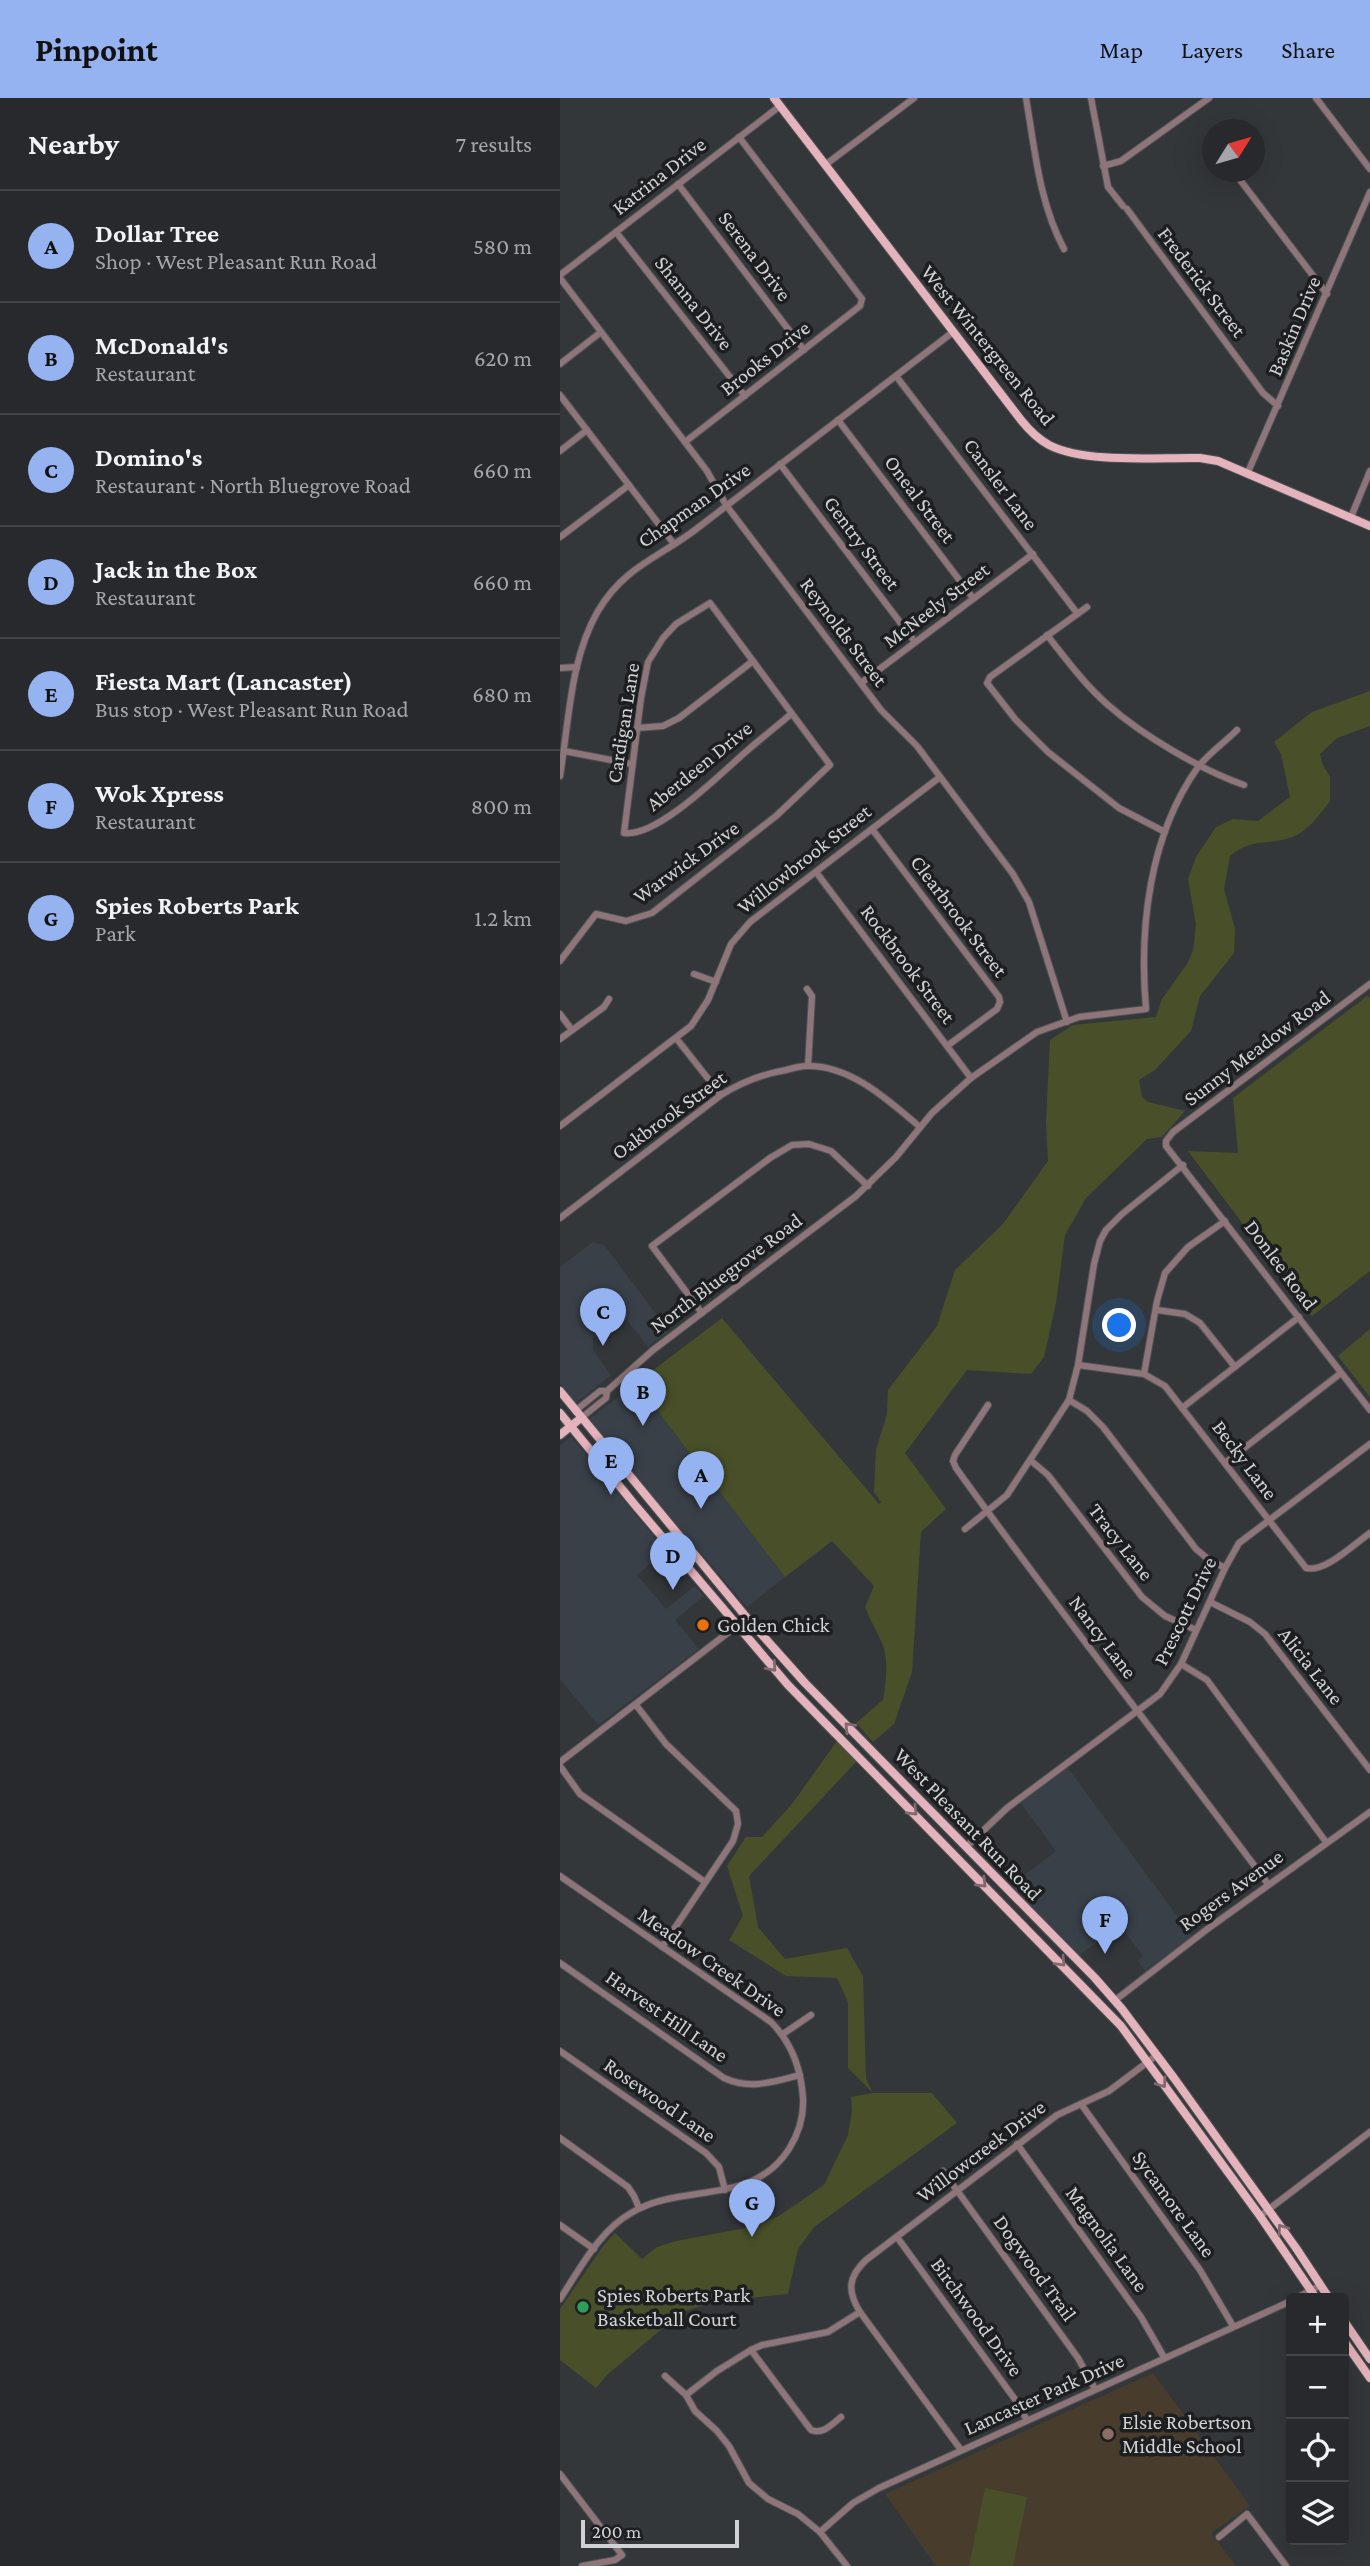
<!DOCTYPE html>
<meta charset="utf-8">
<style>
:root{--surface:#27292c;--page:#333538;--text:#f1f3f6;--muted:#a4a6a9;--line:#434548;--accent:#95b2f1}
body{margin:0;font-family:"Crimson Pro",serif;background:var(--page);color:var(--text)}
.controls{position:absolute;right:21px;bottom:21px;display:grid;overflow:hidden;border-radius:7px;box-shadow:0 7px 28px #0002}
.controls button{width:63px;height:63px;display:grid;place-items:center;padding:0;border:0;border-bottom:2px solid var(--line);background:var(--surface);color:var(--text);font:35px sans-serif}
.compass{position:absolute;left:642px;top:21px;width:63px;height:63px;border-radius:50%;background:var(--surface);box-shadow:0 7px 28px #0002;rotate:53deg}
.scale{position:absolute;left:21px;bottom:18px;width:158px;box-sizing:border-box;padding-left:7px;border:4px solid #d0d2d4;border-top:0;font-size:19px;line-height:24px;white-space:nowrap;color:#d0d2d4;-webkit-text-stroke:5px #1d1e20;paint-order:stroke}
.you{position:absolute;left:560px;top:1228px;width:24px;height:24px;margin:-18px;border:5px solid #fff;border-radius:50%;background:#1a73e8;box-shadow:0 0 0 10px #1a73e833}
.badge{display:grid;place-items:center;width:46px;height:46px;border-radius:50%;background:var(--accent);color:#111;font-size:23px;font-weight:700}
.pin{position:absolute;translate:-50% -58px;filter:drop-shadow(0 2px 4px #0008)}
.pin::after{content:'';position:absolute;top:37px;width:24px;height:21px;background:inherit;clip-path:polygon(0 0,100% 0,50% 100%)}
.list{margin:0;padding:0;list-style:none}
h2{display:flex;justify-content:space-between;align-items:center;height:91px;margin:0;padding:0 28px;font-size:30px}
h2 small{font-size:23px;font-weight:400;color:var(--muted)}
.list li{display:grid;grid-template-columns:46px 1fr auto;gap:21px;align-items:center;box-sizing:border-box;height:112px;padding:0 28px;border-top:2px solid var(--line)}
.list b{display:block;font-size:26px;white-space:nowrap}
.list p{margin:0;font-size:23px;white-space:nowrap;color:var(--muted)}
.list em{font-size:23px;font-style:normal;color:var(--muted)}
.icon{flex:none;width:38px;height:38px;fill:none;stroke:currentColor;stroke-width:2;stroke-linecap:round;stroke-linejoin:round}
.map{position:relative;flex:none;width:810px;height:2468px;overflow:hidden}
header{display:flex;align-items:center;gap:42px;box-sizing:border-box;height:98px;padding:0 35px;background:var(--accent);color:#111}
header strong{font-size:33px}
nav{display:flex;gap:38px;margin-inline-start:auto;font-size:24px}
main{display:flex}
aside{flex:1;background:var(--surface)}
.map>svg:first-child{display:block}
</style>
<header>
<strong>Pinpoint</strong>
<nav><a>Map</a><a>Layers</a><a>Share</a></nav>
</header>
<main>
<aside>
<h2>Nearby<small>7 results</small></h2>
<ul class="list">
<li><span class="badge">A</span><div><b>Dollar Tree</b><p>Shop · West Pleasant Run Road</p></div><em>580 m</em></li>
<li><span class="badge">B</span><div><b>McDonald's</b><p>Restaurant</p></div><em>620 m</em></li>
<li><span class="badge">C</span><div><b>Domino's</b><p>Restaurant · North Bluegrove Road</p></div><em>660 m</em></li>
<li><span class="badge">D</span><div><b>Jack in the Box</b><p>Restaurant</p></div><em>660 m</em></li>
<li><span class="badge">E</span><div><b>Fiesta Mart (Lancaster)</b><p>Bus stop · West Pleasant Run Road</p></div><em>680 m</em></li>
<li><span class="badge">F</span><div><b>Wok Xpress</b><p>Restaurant</p></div><em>800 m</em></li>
<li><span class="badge">G</span><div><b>Spies Roberts Park</b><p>Park</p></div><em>1.2 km</em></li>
</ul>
</aside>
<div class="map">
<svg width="810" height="2468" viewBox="0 0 810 2468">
<rect width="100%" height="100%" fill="#34373a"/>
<g fill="#394048">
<polygon points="33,1144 44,1147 109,1233 88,1249 63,1217 33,1240 33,1252 51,1277 16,1305 0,1285 0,1169"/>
<polygon points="76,1285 225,1479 187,1509 30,1325 31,1320"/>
<polygon points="11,1339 106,1453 77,1477 106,1511 135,1488 144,1498 115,1522 139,1551 38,1627 0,1581 0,1347"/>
<polygon points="507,1669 632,1838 585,1873 578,1863 583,1858 560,1827 518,1858 450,1788 496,1753 460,1704"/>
</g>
<polygon fill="#483c2d" points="593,2275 690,2408 651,2435 676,2468 376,2468 325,2396"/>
<g fill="#495029">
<path d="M810,593v35l-33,12 -17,16 2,9 8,14v24c-11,14 -23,32 -41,37 -22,7 -38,0 -59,18l-6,33 11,40 -1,24 -34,43 -9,35 -36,39 -16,10 3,17 6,5 37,9 -23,26 -15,2 -61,59 -21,37 -9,68 -12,54 -13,17 -64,-4 -62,83 41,56 -25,23 -9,140 -18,52 -21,18 -17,-19 27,-23c3,-17 6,-40 -1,-57 -5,-12 -12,-23 -17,-36l9,-21 -42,-45 -47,36 -149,-194 86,-65 157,186 2,-2 -7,-10 2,-42 11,-36 1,-24 49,-64 18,-56 48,-46 45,-63 -2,-40 4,-81 23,-15 83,-8 6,-18 25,-35 6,-13 3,-26 -8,-46 8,-22 20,-30 17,-8 25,2 32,-24 -9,-43 -7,-12 38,-30z"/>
<polygon points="807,898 810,899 810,1173 752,1218 628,1053 678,1055 673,1000"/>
<polygon points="810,1231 810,1299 778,1258"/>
<polygon points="277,1643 297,1663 189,1778 198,1829 225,1861 287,1850 303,1878 306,1981 313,1995 372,1995 397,2025 254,2129 238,2151 228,2196 158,2203 122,2214 48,2276 36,2290 0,2262 0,2211 43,2148 55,2135 82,2161 97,2149 116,2143 191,2129 219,2118 264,2087 288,2037 292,2013 291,1999 313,1995 288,1970 288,1904 277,1880 226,1878 169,1842 183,1818 167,1768 186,1739 202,1739 232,1706"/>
<polygon points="425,2390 467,2399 453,2468 409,2468"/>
</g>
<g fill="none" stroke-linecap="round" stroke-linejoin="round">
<g stroke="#505356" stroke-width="8">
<g id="minor">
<path d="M466,0c9,52 13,104 38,151"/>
<polyline points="531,0 548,89 563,108"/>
<polyline points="756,0 810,71"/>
<polyline points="265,67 354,0"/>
<polyline points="543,68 561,63 649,0"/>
<polyline points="674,74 767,196"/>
<polyline points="118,86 244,252"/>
<polyline points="567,111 703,295 718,308"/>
<polyline points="56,134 185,298"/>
<polyline points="0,177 220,8"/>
<polyline points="0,180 147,373 166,407 321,612 357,648 453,776 469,804 507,924"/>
<polyline points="0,266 41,234"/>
<polyline points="336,278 517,515"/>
<polyline points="0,297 114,446"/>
<polyline points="278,322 413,500"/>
<polyline points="125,344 300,208 302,201 179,39"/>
<polyline points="0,353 27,332"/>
<polyline points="220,366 355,544"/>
<polyline points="688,374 810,94"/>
<polyline points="791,419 810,373"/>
<polyline points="0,439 69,387"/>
<polyline points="527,509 430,579 427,585 455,621 488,654 559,710 605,734"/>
<path d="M487,537c19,24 38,50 61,70 34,30 93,65 136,80"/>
<polyline points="0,570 17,569"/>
<polyline points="301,585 473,456"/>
<polyline points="77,630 103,628 119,620 193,563"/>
<polyline points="4,653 72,666"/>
<path d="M0,678c9,-54 10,-117 38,-165 26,-44 60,-53 97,-81 86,-66 172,-132 258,-198"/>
<polyline points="312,731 439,899 440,904 437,911 387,948"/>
<polyline points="256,774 411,980"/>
<path d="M0,863l36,-47 30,7 26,-8 124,-97 54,-51 -120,-162 -34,21 -13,14 -15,24 -7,36 -17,135c34,5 99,-62 125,-84 14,-12 28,-23 42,-35"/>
<polyline points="134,876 156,884"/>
<polyline points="810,886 613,1034 606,1043 606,1048 810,1312"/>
<polyline points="247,891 252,898 248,968"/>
<polyline points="0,916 12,932"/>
<polyline points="116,940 161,997"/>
<polyline points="0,941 44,909 49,901"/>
<polyline points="0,1028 131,928 148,902 171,846 190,824 380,679"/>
<path d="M0,1120l161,-123c21,-13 41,-21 65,-25 7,-2 15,-4 21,-4 44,-1 82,35 113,61"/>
<polyline points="597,1212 625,1216 640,1225 675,1269"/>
<polyline points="142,1215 92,1148 210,1060 232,1047 249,1046 271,1053 308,1088"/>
<path d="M518,1267l66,9 21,12 141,182c19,5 48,-24 64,-35"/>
<polyline points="584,1276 597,1203 605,1175 628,1149 665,1123"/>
<polyline points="509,1302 527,1313 543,1329 636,1451 648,1461 665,1470"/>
<path d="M428,1307l-33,50 -2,6 3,7c101,141 209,277 312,416"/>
<polyline points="622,1310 739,1219"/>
<polyline points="15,1313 40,1293 47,1293"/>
<path d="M21,1320l25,-20 1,-7 46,-41 203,-154 40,-39 36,-44 39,-35 66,-46 42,-15 67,-8c-7,-81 3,-173 52,-242 10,-13 27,-25 39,-37"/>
<polyline points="470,1362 488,1377 582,1499 605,1518 636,1532"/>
<polyline points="665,1365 781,1275"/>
<polyline points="405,1431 447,1397 509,1302 518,1267 534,1166 540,1143 546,1132 562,1116 623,1067"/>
<polyline points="650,1504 690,1524 705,1536 810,1672"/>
<polyline points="621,1566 647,1582 766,1744"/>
<polyline points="76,1607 106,1646 176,1713 178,1726 173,1743 102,1849"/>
<polyline points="0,1664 187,1520"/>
<polyline points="0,1668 20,1696 145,1784"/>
<polyline points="406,1749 447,1710 600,1596 621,1566 665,1470 679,1445 810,1346"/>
<path d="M0,1778l211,146c21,21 30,46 32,76 1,18 -4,35 -14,51 -37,58 -107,33 -158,64 -32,18 -51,56 -71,86"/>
<path d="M0,1865l164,115c26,12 49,4 76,-3"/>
<polyline points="554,1903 646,1832 810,1714"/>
<polyline points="223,1936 251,1917"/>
<polyline points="0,1953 146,2055 159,2069 165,2092"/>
<polyline points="521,2006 640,2172 673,2228"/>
<polyline points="0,2040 68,2089 74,2098 79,2110"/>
<polyline points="457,2046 581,2219 604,2259"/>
<polyline points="383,2073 518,2260 535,2291"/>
<polyline points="700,2118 810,2034"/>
<polyline points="0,2127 34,2151"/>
<polyline points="337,2139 454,2300 467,2322"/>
<polyline points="736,2200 761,2187"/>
<path d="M191,2252l60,80c12,5 21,-6 30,-13"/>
<polyline points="105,2278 126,2297 135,2313 157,2333 169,2348 189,2385 208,2401 238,2416 260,2434 287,2468"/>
<polyline points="126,2297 157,2273 191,2252 202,2247 268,2234 300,2214"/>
<path d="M401,2352l-101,-138c-13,-21 -12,-35 6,-52l191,-145 52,-24 48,-36"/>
<polyline points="0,2376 62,2457 55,2462 22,2468"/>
<polyline points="260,2434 293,2405 319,2390 731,2203"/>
<polyline points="659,2439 687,2416 726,2468"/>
</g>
</g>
<g stroke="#505356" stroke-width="10">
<g id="major">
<path d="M214,0l247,322c8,10 17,19 28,25 37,19 109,12 151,13l18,3 152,65"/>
<polyline points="0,1293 187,1520 245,1585 535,1880 562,1911 614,1980 736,2150 769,2200"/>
<polyline points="0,1315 75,1407 228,1587 561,1928 700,2118 756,2200"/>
<polyline points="0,1337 21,1320"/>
<polyline points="784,2223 810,2261"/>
<polyline points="784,2243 810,2280"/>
</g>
</g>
<use href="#minor" stroke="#8e7579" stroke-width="6"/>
<use href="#major" stroke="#e5b3bb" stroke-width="8"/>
</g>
<defs><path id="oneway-chevron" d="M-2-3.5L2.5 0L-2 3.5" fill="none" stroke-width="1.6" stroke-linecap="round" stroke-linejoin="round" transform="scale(1.75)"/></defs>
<g stroke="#81686e">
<use href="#oneway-chevron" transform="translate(212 1569) rotate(49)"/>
<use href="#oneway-chevron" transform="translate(289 1629) rotate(-134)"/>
<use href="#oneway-chevron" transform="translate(353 1713) rotate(45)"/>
<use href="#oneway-chevron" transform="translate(422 1785) rotate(45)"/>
<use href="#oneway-chevron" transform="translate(501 1864) rotate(46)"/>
<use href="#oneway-chevron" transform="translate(602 1985) rotate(54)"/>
<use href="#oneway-chevron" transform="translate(722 2131) rotate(-126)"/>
</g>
<circle fill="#e8710a" stroke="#1d1e20" stroke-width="2.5" cx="143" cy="1527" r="7"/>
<circle fill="#2e9e5b" stroke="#1d1e20" stroke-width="2.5" cx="23" cy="2209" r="7"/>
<circle fill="#8d6e63" stroke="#1d1e20" stroke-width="2.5" cx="548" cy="2336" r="7"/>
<g text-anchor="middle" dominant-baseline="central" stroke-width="7" stroke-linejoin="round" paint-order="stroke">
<g font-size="21" fill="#d0d2d4" stroke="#1d1e20">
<text transform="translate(99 78) rotate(-38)">Katrina Drive</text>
<text transform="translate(195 158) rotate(53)">Serena Drive</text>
<text transform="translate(642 184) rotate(53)">Frederick Street</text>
<text transform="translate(134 205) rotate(52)">Shanna Drive</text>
<text transform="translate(734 228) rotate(-67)">Baskin Drive</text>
<text transform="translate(428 247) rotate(51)">West Wintergreen Road</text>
<text transform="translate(205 260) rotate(-38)">Brooks Drive</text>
<text transform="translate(441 386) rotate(53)">Cansler Lane</text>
<text transform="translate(360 401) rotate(53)">Oneal Street</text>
<text transform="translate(134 407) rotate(-35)">Chapman Drive</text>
<text transform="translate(302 445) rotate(53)">Gentry Street</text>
<text transform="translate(376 507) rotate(-37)">McNeely Street</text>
<text transform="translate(284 534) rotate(53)">Reynolds Street</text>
<text transform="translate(63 625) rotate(-81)">Cardigan Lane</text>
<text transform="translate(139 668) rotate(-39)">Aberdeen Drive</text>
<text transform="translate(244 761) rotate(-38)">Willowbrook Street</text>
<text transform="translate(126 764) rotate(-36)">Warwick Drive</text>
<text transform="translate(399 818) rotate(53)">Clearbrook Street</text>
<text transform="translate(348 866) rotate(53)">Rockbrook Street</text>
<text transform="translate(697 950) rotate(-37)">Sunny Meadow Road</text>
<text transform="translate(109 1017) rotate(-36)">Oakbrook Street</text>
<text transform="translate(721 1167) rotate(53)">Donlee Road</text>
<text transform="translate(166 1175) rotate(-37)">North Bluegrove Road</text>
<text transform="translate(685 1362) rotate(53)">Becky Lane</text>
<text transform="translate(561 1444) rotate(52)">Tracy Lane</text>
<text transform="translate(625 1513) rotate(-64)">Prescott Drive</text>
<text transform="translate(543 1539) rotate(53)">Nancy Lane</text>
<text transform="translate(751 1568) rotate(52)">Alicia Lane</text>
<text transform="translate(408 1726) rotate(46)">West Pleasant Run Road</text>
<text transform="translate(671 1792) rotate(-36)">Rogers Avenue</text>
<text transform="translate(152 1864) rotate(35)">Meadow Creek Drive</text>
<text transform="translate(107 1918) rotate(35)">Harvest Hill Lane</text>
<text transform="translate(100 2002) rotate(35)">Rosewood Lane</text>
<text transform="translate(421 2053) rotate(-37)">Willowcreek Drive</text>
<text transform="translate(614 2106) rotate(54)">Sycamore Lane</text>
<text transform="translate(547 2141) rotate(54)">Magnolia Lane</text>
<text transform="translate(475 2170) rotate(54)">Dogwood Trail</text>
<text transform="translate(417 2219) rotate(54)">Birchwood Drive</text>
<text transform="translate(484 2296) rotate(-24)">Lancaster Park Drive</text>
</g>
<g font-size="21" fill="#d0d2d4" stroke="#1d1e20" text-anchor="start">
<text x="157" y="1527">Golden Chick</text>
<text x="37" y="2197">Spies Roberts Park<tspan x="37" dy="24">Basketball Court</tspan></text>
<text x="562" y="2324">Elsie Robertson<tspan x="562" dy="24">Middle School</tspan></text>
</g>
</g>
</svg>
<div class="controls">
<button>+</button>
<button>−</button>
<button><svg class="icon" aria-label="locate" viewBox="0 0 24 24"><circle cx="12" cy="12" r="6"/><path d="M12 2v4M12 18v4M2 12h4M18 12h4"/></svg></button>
<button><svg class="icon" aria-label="layers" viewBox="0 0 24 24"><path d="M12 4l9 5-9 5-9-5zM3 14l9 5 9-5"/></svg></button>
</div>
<svg class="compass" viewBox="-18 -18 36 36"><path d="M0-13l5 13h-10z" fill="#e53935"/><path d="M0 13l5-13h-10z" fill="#a4a6a9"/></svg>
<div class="scale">200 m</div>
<div class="you"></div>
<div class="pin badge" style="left:141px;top:1411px">A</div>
<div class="pin badge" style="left:83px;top:1328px">B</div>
<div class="pin badge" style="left:43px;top:1248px">C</div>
<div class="pin badge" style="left:113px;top:1492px">D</div>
<div class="pin badge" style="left:51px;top:1397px">E</div>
<div class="pin badge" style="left:545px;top:1856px">F</div>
<div class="pin badge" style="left:192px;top:2139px">G</div>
</div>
</main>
